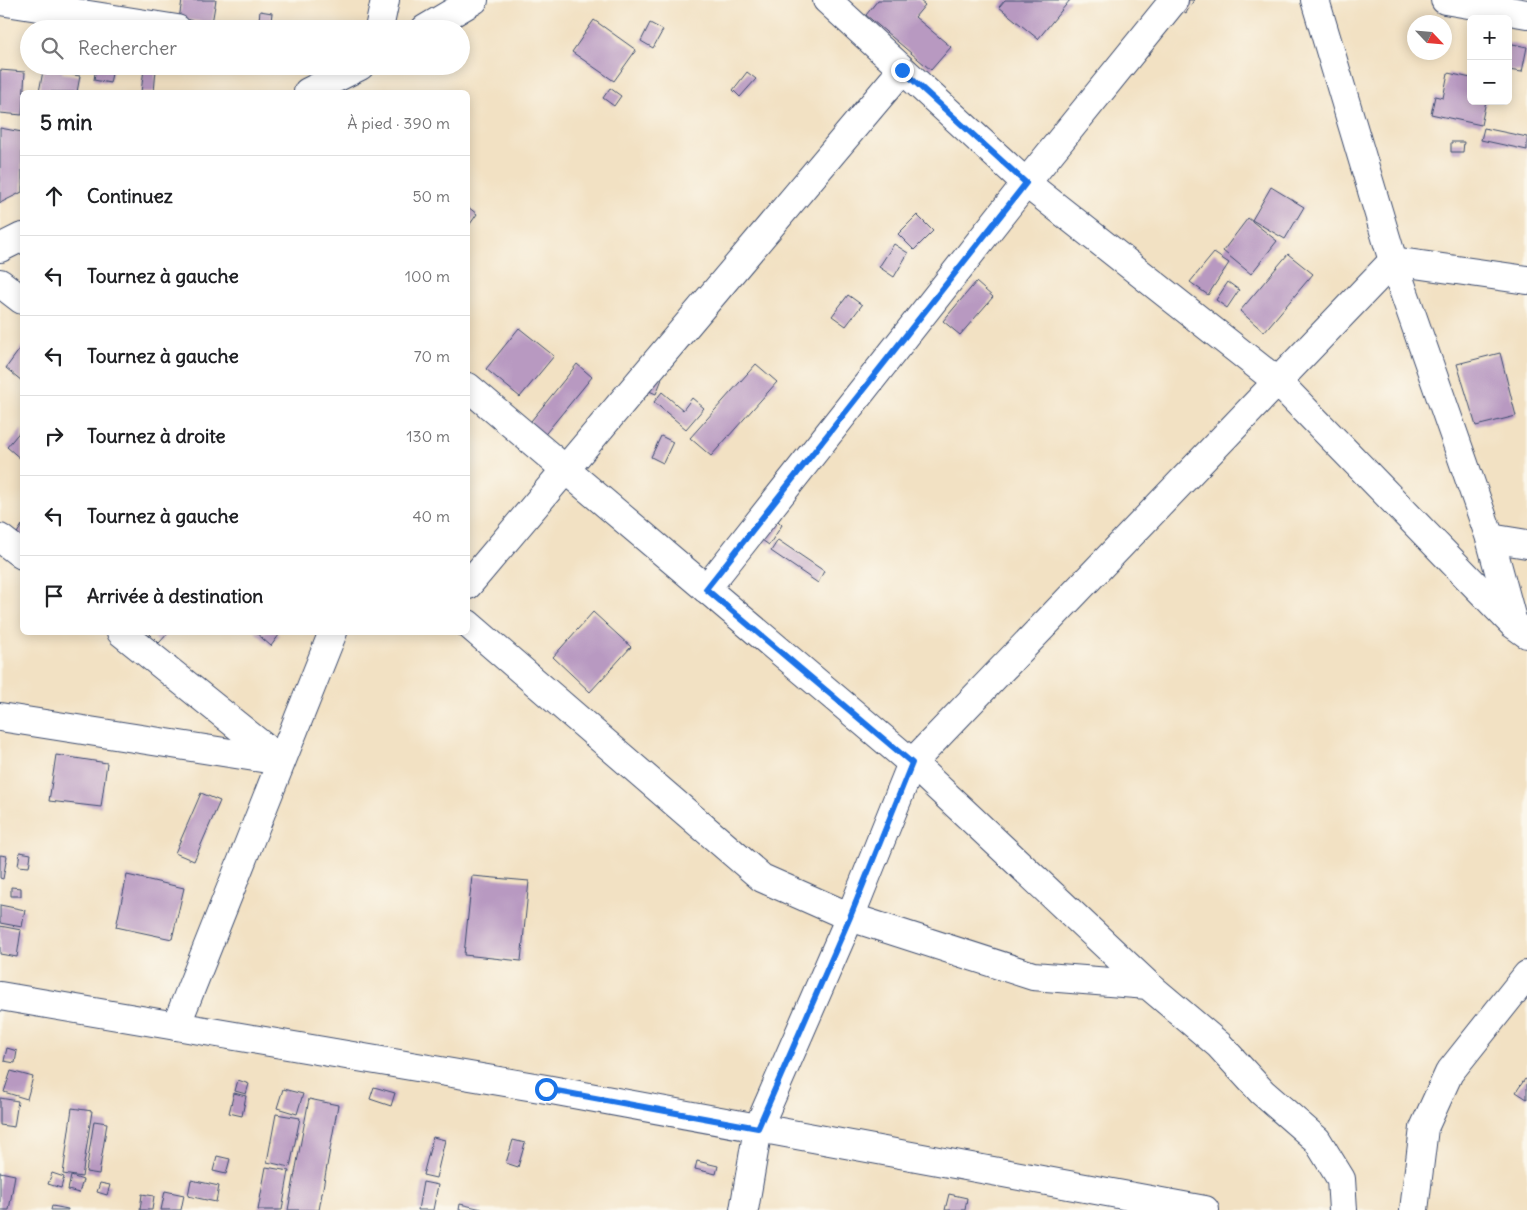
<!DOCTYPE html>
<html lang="fr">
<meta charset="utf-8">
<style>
:root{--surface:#fff;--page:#f6f6f6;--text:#202124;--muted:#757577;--line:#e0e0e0}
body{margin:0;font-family:Delius,sans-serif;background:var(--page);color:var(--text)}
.controls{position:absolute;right:15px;top:15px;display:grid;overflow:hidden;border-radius:8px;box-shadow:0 2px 12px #0003}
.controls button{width:45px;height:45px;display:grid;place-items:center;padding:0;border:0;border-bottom:1px solid var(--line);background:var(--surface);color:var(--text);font:25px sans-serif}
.compass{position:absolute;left:1407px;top:15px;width:45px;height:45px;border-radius:50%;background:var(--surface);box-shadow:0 2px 12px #0003;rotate:116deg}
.stop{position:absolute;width:15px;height:15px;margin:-11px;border:4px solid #1a73e8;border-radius:50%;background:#fff}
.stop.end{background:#1a73e8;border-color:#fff;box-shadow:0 1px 5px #0008}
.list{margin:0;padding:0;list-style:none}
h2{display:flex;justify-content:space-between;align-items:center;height:65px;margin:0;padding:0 20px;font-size:21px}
h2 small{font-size:16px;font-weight:400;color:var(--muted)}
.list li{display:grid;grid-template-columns:32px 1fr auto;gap:15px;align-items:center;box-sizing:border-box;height:80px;padding:0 20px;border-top:1px solid var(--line)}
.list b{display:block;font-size:19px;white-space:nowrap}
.list em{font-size:16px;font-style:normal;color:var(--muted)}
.icon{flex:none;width:28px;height:28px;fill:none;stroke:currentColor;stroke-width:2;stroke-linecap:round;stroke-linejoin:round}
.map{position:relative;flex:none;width:1527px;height:1210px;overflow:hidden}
.search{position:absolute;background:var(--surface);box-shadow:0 2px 12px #0003;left:20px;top:20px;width:450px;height:55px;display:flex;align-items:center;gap:12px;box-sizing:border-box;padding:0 18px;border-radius:28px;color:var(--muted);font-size:19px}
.panel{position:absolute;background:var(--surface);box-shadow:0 2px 12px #0003;left:20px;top:90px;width:450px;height:545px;border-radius:8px}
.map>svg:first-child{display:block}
</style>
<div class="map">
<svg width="1527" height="1210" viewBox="0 0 1527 1210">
<rect width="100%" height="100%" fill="#fbf7ec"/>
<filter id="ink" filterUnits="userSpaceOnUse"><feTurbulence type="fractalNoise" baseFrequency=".02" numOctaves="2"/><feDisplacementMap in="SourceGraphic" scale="10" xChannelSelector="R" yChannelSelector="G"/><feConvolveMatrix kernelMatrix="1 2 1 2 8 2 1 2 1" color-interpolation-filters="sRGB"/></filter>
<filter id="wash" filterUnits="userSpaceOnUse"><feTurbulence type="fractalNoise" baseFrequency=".0096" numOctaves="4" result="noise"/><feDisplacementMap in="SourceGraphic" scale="20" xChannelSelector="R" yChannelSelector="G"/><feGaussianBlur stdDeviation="1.12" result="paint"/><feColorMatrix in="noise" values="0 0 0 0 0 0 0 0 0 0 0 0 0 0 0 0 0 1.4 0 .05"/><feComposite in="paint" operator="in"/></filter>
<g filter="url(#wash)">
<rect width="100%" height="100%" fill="#f2e1c3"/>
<g id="blocks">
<g fill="#b899c1">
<polygon points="182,0 216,0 212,23 179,19"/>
<polygon points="878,0 919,0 925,5 915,17 951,47 931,70 866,15"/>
<polygon points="1005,0 1070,0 1038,39 999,7"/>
<polygon points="1182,0 1194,0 1186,13 1177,7"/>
<polygon points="260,11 272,13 270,29 258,29"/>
<polygon points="594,20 636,50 614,81 572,52"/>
<polygon points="650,23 663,30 653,48 641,41"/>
<polygon points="1508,43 1527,47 1522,72 1508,70"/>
<polygon points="44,66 63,66 62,73 80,76 77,92 39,92"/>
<polygon points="96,66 113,69 110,83 94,80"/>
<polygon points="144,69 156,70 154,92 141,92"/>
<polygon points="0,70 25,72 22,115 0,113"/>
<polygon points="747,72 756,79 740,97 733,90"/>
<polygon points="1448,73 1471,78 1471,101 1486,101 1481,125 1431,114 1435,96 1443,98"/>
<polygon points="610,88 621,96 614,106 603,98"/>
<polygon points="0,128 22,132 22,192 0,203"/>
<polygon points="1484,128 1527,137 1527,150 1481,140"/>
<polygon points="1451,142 1464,142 1463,152 1451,152"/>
<polygon points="1271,187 1304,207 1285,239 1252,220"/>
<polygon points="468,207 477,214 468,227"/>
<polygon points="917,215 933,231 914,250 898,234"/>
<polygon points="1248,218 1277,241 1251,274 1223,251"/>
<polygon points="894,244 908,253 894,277 879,267"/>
<polygon points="1214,253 1229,263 1208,295 1190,282"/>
<polygon points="1288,254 1313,274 1264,332 1240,311"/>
<polygon points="976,282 993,297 960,335 943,321"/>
<polygon points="1228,282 1239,290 1227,308 1216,300"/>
<polygon points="848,295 862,305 846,326 832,316"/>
<polygon points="519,328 554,356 520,397 486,369"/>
<polygon points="22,346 22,381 6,368"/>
<polygon points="1500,353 1516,416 1476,426 1457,364"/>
<polygon points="577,364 592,377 542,438 527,426"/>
<polygon points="756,364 777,382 711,456 690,438"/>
<polygon points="648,372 662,379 656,394 640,387"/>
<polygon points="662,392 683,410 692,398 704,408 686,429 654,402"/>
<polygon points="22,429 22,460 7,447"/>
<polygon points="661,436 673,442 663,463 651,457"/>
<polygon points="774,507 783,514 778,521 782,525 769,545 755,535"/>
<polygon points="22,525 22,539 16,535"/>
<polygon points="778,540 824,571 818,583 771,551"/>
<polygon points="593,612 631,647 590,692 553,657"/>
<polygon points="148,632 169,632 159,643"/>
<polygon points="255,632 275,632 279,635 271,646"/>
<polygon points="56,755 107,763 101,807 49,801"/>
<polygon points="201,793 220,801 194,861 175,853"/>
<polygon points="20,852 31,854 29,867 18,866"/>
<polygon points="0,855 7,856 3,879 0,878"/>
<polygon points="127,875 184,888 172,939 116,927"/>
<polygon points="472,876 529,881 521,961 464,955"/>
<polygon points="11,887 21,888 21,896 11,896"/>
<polygon points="0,905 25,910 22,927 0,923"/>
<polygon points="0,926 21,930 17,957 0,954"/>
<polygon points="7,1048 17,1051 15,1063 4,1061"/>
<polygon points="11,1071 33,1077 27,1099 4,1092"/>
<polygon points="1525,1079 1527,1080 1527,1099 1516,1092"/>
<polygon points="238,1080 249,1084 246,1094 235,1091"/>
<polygon points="374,1087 395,1093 391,1106 370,1099"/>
<polygon points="283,1089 303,1094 297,1114 277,1108"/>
<polygon points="234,1093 246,1096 242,1116 229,1113"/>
<polygon points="0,1098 18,1101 14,1127 0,1125"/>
<polygon points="309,1099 338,1105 319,1210 288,1210"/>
<polygon points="72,1108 92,1111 82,1177 63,1174"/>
<polygon points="276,1114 300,1118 290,1167 267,1162"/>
<polygon points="94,1121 107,1123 99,1174 86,1172"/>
<polygon points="433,1137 445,1140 436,1178 423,1175"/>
<polygon points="513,1140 525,1143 518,1167 506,1163"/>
<polygon points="217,1156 230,1159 226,1174 213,1171"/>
<polygon points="697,1161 718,1166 716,1174 695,1169"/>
<polygon points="266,1167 289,1171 282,1210 258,1210"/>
<polygon points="0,1172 15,1175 9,1210 0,1210"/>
<polygon points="52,1173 64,1177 61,1188 48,1184"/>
<polygon points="71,1176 83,1180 79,1193 68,1190"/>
<polygon points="191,1180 219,1186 216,1202 188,1196"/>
<polygon points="423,1182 438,1185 433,1210 418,1210"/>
<polygon points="100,1183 110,1185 107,1195 97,1192"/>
<polygon points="165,1191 184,1195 181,1210 161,1210"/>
<polygon points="142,1194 154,1196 152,1210 140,1210"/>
<polygon points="949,1194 967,1198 965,1210 945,1210"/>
<polygon points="460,1204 482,1209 482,1210 459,1210"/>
<polygon points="52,1206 68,1209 68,1210 51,1210"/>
</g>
</g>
</g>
<g filter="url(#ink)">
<use href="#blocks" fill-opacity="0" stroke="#3b4a6d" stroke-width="1"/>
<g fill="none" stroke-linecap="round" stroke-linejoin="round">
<g stroke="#3b4a6d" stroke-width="30">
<g id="minor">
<polyline points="827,0 1026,183 1278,382 1513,624 1527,634"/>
<polyline points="1315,0 1393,261 1490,538 1513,623"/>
<polyline points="1445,0 1527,14"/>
<polyline points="0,1 177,29"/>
<polyline points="379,29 385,0"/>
<polyline points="425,29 474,0"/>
<polyline points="308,92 360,66"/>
<polyline points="0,248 22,237"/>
<polyline points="0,283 22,300"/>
<polyline points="468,387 912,763 1148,985"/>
<polyline points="0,538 22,555"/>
<polyline points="1490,538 1527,544"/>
<polyline points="468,585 902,70"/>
<polyline points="706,589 1026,183 1174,0"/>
<polyline points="468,624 762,878 850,917 1033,976 1148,985 1219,1045 1262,1092 1317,1140 1341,1179 1343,1210"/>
<polyline points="121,632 280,760"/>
<polyline points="0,717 281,761"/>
<polyline points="0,996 546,1089 1205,1210"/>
<polyline points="176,1026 333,632"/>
<polyline points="744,1210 758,1128 850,917 912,763 1393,261 1527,280"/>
<polyline points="1414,1210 1424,1128 1449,1073 1527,975"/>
</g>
</g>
<use href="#minor" stroke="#fff" stroke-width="28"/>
</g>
</g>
<g fill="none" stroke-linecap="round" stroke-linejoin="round" filter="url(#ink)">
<polyline stroke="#1a73e8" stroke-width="6" points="546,1089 758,1128 850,917 912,763 706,589 1026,183 902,70"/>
</g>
</svg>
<div class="controls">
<button>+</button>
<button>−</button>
</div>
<svg class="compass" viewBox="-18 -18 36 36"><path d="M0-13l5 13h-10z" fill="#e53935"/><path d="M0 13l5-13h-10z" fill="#757577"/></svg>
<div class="stop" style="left:546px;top:1089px"></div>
<div class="stop end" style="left:902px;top:70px"></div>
<div class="search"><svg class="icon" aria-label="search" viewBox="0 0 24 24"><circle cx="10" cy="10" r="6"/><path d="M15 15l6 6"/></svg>Rechercher</div>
<section class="panel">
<h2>5 min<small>À pied · 390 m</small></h2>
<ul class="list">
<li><svg class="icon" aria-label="ahead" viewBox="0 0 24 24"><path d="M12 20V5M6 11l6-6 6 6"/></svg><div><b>Continuez</b></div><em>50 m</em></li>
<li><svg class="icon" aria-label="left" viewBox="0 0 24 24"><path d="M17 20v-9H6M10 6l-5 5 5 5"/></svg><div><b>Tournez à gauche</b></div><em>100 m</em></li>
<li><svg class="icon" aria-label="left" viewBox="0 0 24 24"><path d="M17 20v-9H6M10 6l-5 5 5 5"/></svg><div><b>Tournez à gauche</b></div><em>70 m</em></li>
<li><svg class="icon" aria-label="right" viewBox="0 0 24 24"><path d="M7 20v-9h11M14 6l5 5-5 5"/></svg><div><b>Tournez à droite</b></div><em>130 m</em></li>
<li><svg class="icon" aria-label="left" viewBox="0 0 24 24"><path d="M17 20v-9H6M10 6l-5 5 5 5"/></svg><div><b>Tournez à gauche</b></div><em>40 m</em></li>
<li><svg class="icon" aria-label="arrive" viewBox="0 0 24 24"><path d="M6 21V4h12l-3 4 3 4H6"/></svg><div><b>Arrivée à destination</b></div></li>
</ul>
</section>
</div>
